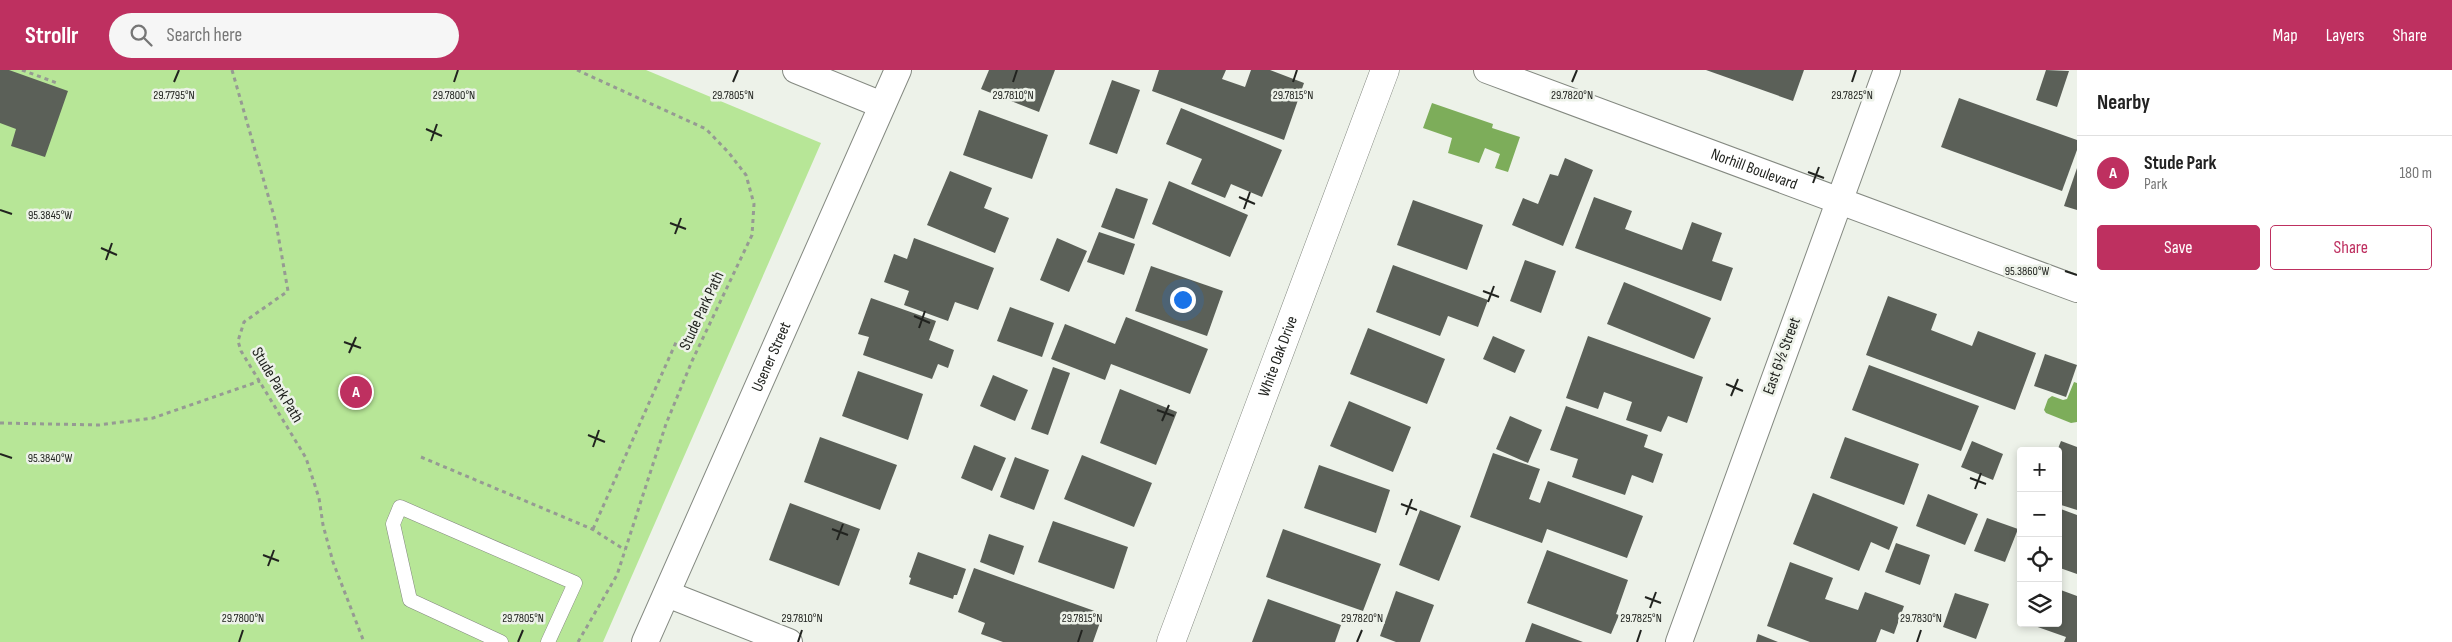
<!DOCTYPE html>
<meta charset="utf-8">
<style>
:root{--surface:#fff;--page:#f6f6f6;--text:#222;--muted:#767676;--line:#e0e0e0;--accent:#be3060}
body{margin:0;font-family:"Sofia Sans Condensed",sans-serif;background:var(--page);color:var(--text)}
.controls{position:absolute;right:15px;bottom:15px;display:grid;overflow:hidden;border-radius:5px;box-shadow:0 2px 8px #0003}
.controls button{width:45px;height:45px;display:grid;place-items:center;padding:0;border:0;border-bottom:1px solid var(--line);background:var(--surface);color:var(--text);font:25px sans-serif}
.you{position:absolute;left:1182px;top:229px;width:18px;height:18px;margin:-12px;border:4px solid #fff;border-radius:50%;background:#1a73e8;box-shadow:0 0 0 8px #1a73e833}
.badge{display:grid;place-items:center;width:32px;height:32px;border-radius:50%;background:var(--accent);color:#fff;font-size:16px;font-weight:700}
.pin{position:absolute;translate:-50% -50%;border:2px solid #fff;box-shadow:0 1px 5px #0006}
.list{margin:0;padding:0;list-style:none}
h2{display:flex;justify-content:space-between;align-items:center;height:65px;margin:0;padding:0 20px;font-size:21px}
h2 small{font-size:16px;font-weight:400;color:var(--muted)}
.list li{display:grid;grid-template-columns:32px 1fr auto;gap:15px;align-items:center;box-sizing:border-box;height:75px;padding:0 20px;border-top:1px solid var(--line)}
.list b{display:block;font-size:19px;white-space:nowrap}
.list p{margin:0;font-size:16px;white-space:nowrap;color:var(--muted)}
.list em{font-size:16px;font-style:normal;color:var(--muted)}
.actions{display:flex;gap:10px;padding:15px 20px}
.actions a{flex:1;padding:11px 0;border:1px solid var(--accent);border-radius:5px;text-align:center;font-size:18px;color:var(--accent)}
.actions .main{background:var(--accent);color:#fff}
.icon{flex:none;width:28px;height:28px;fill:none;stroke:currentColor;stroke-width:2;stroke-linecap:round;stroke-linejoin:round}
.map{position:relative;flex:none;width:2077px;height:572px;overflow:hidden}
header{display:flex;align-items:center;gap:30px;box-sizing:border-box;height:70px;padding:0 25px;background:var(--accent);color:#fff}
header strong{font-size:24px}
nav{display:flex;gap:28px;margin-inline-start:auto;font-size:18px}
.search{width:350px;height:45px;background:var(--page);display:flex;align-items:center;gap:12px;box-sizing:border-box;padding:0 18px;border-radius:28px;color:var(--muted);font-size:19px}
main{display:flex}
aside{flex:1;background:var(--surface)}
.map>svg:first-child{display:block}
</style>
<header>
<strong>Strollr</strong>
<div class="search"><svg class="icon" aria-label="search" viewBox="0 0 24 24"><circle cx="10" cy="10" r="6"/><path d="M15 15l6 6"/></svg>Search here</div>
<nav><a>Map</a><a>Layers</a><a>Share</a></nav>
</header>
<main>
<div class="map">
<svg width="2077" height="572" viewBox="0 0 2077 572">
<rect width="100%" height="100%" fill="#edf2e9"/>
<polygon fill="#b7e697" points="0,0 646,0 821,73 603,572 0,572"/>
<g fill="#7dad5a">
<polygon points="1432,33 1493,54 1492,58 1520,67 1508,102 1495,98 1500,84 1485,78 1479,93 1448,83 1452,68 1423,58"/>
<polygon points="2074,312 2077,313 2077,352 2071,353 2046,343 2044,340 2048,329 2052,326 2063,330 2067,329"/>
</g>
<g fill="#5b6058">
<polygon points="0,0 9,0 68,21 45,87 11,76 16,59 0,53"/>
<polygon points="989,0 1055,0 1039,42 981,19"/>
<polygon points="1159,0 1226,0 1222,9 1245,17 1251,0 1270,0 1304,13 1284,70 1152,21"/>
<polygon points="1706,0 1804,0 1793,31"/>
<polygon points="2046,0 2069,1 2057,37 2036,30"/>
<polygon points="1112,10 1140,20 1117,84 1089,74"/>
<polygon points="1959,28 2077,70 2077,80 2062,121 1941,77"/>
<polygon points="1181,38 1282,80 1262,127 1231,114 1225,128 1191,114 1202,89 1166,74"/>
<polygon points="979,40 1048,65 1032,109 963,85"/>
<polygon points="1565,88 1593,100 1563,176 1512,155 1523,128 1538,134 1550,104 1558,106"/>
<polygon points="2077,98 2077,140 2064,136"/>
<polygon points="950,101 992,118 984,138 1009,148 995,183 927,155"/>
<polygon points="1169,111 1248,145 1230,187 1152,154"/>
<polygon points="1116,118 1148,129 1134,169 1101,157"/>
<polygon points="1594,127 1632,141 1625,159 1682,180 1692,152 1722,163 1712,191 1733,198 1721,231 1575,178"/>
<polygon points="1413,130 1483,155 1467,200 1397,175"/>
<polygon points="1099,162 1135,174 1124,205 1087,192"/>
<polygon points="914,168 994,198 978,240 955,232 948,251 904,235 909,221 884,212 894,184 907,189"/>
<polygon points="1057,168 1087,181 1069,222 1040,210"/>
<polygon points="1525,190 1556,201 1541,243 1510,231"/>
<polygon points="1393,195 1488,230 1478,257 1448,246 1440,266 1376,242"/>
<polygon points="1151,196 1223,221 1207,266 1135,241"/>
<polygon points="1624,212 1711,248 1694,289 1607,254"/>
<polygon points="1888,226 1937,244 1931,260 1972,276 1978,261 2036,283 2015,340 1866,285"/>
<polygon points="871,228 936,251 929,270 954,280 948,298 938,294 932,309 863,285 869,267 858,264"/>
<polygon points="1010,237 1054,253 1042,287 997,271"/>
<polygon points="1126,247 1208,279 1190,324 1111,294 1105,310 1051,289 1065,254 1115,274"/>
<polygon points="1368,258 1445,289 1427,334 1350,304"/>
<polygon points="1493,266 1525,280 1515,303 1483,289"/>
<polygon points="1588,266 1703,307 1687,353 1668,346 1661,362 1626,350 1632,332 1604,322 1598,339 1566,328"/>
<polygon points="2045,284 2077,295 2066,327 2034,316"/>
<polygon points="1869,295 1979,336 1961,381 1852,340"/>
<polygon points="1053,297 1070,303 1048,365 1031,359"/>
<polygon points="858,301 923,324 908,370 842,346"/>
<polygon points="993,305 1028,320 1015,351 980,336"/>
<polygon points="1120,319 1177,342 1156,395 1100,373"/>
<polygon points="1349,331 1411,357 1393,402 1330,376"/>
<polygon points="1566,336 1648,365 1644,377 1663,384 1653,413 1632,405 1625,425 1572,407 1578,389 1550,380"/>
<polygon points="1510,346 1542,360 1528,393 1496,379"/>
<polygon points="820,367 897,395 880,440 804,412"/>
<polygon points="1845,367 1919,394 1904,435 1830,408"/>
<polygon points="1972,371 2003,384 1993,410 1961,397"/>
<polygon points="2061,371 2077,377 2077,440 2058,434 2057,381"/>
<polygon points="974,375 1006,388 992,421 961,408"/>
<polygon points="1493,383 1540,399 1529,429 1540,433 1548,411 1643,446 1627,488 1547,459 1542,473 1470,447"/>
<polygon points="1082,385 1152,413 1134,457 1064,429"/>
<polygon points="1015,387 1049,400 1034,440 1000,427"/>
<polygon points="1319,395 1390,420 1376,463 1304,438"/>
<polygon points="1813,423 1898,457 1889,480 1871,472 1859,501 1793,474"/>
<polygon points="1928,424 1978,444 1965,475 1916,456"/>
<polygon points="790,433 860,459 839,516 769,490"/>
<polygon points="2058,438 2077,445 2077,504 2060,498 2058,503"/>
<polygon points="1420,440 1461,456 1439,511 1399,495"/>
<polygon points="1987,448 2018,459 2005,492 1974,481"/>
<polygon points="1053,451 1128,477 1114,519 1038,492"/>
<polygon points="1283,459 1381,494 1363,541 1266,507"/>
<polygon points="989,464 1024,476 1014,505 980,492"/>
<polygon points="1896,473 1930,485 1920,515 1885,502"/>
<polygon points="1547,480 1628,510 1616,544 1619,545 1611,564 1527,533"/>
<polygon points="918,482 966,499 957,525 954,525 953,529 909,514 911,508 909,507"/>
<polygon points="1790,492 1833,508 1825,529 1858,540 1865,522 1904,536 1894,564 1881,559 1876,572 1810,572 1767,556"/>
<polygon points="974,498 1103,544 1093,572 1003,572 981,564 985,553 958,542"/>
<polygon points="2058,519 2077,526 2077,572 2064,572 2066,567 2029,554 2058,553"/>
<polygon points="1396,521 1434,535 1420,572 1396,572 1380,566"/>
<polygon points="1955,523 1989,534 1976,569 1943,557"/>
<polygon points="1268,529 1341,555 1335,572 1252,572"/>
<polygon points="1532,553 1583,572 1525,572"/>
<polygon points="1758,564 1778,572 1756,572"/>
</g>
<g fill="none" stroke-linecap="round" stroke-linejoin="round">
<g stroke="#848981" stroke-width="15">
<polyline id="service" points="501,572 410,530 393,454 400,437 575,513 548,572"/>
</g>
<g stroke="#848981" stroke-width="28">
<g id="minor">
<polyline points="796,0 882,35"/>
<path id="s1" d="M1487,0l590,219"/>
<polyline points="667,524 789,572"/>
<path id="s2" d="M645,572l253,-572"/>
<polyline points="1679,572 1887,0"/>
</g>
</g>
<g stroke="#848981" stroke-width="29">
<g id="secondary">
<path id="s3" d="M1171,572l214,-572"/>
</g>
</g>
<g stroke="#969a93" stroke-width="3" stroke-dasharray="4 4" stroke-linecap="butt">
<polyline points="22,0 57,13"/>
<polyline points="232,0 276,153 288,221 244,252 238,271 241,281 306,388 319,428 323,455 333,492 364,572"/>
<polyline points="577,0 706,59 729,83 746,105 754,134 752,165 692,291 666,354 617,505 578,572"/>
<polyline points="0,353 99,355 153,348 260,311"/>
<polyline points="421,387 592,459 625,480"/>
<polyline points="593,459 677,270"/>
</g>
<use href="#service" stroke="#fff" stroke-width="14"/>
<use href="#minor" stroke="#fff" stroke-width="26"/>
<use href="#secondary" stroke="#fff" stroke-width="28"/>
</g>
<path fill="none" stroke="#21231f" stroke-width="2" d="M174,12l5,-12M454,12l4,-12M733,12l5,-12M1013,12l4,-12M1293,12l4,-12M1572,12l5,-12M1852,12l4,-12M426,59l16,7M431,71l6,-17M1808,102l16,6M1813,113l6,-16M1239,127l16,7M1244,139l6,-17M0,140l12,4M670,153l16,6M675,164l6,-16M101,178l16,7M106,190l6,-17M2065,201l12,4M1483,221l16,6M1488,232l6,-16M914,246l16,7M919,258l6,-17M344,272l17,6M349,283l7,-16M1726,314l17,7M1731,326l7,-17M1157,340l17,6M1162,351l7,-16M588,365l17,7M593,377l6,-17M0,384l12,4M1970,408l16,6M1975,419l6,-16M1401,434l16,6M1406,445l6,-16M832,459l16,6M837,470l6,-16M263,485l16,6M268,496l6,-16M1645,527l16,6M1650,538l6,-16M239,572l4,-12M518,572l5,-12M798,572l4,-12M1078,572l4,-12M1357,572l5,-12M1637,572l4,-12M1917,572l4,-12"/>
<g text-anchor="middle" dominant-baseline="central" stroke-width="5" stroke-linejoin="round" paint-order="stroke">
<g font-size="16" fill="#21231f" stroke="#edf2e9">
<text stroke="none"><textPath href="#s1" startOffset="285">Norhill Boulevard</textPath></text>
<text transform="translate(702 241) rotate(-65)">Stude Park Path</text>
<text stroke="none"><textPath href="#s2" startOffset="312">Usener Street</textPath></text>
<text stroke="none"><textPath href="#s3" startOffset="305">White Oak Drive</textPath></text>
<text transform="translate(1782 286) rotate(-70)">East 6½ Street</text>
<text transform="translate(277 315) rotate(59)">Stude Park Path</text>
</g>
</g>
<g font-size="12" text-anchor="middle" fill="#21231f" stroke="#edf2e9" stroke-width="5" stroke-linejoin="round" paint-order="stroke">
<text x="174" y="29">29.7795°N</text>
<text x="454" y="29">29.7800°N</text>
<text x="733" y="29">29.7805°N</text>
<text x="1013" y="29">29.7810°N</text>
<text x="1293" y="29">29.7815°N</text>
<text x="1572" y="29">29.7820°N</text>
<text x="1852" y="29">29.7825°N</text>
<text x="50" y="149">95.3845°W</text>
<text x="2027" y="205">95.3860°W</text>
<text x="50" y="392">95.3840°W</text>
<text x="243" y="552">29.7800°N</text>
<text x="523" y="552">29.7805°N</text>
<text x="802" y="552">29.7810°N</text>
<text x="1082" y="552">29.7815°N</text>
<text x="1362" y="552">29.7820°N</text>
<text x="1641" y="552">29.7825°N</text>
<text x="1921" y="552">29.7830°N</text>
</g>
</svg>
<div class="controls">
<button>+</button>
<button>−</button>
<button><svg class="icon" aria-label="locate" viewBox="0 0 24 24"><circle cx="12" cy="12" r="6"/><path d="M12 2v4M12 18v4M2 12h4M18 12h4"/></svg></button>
<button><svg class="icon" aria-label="layers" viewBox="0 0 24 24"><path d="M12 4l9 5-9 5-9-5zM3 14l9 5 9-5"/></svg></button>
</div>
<div class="you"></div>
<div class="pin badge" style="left:356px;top:322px">A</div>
</div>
<aside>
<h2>Nearby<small></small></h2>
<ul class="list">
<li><span class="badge">A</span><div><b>Stude Park</b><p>Park</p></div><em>180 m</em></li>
</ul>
<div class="actions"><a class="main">Save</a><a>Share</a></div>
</aside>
</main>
